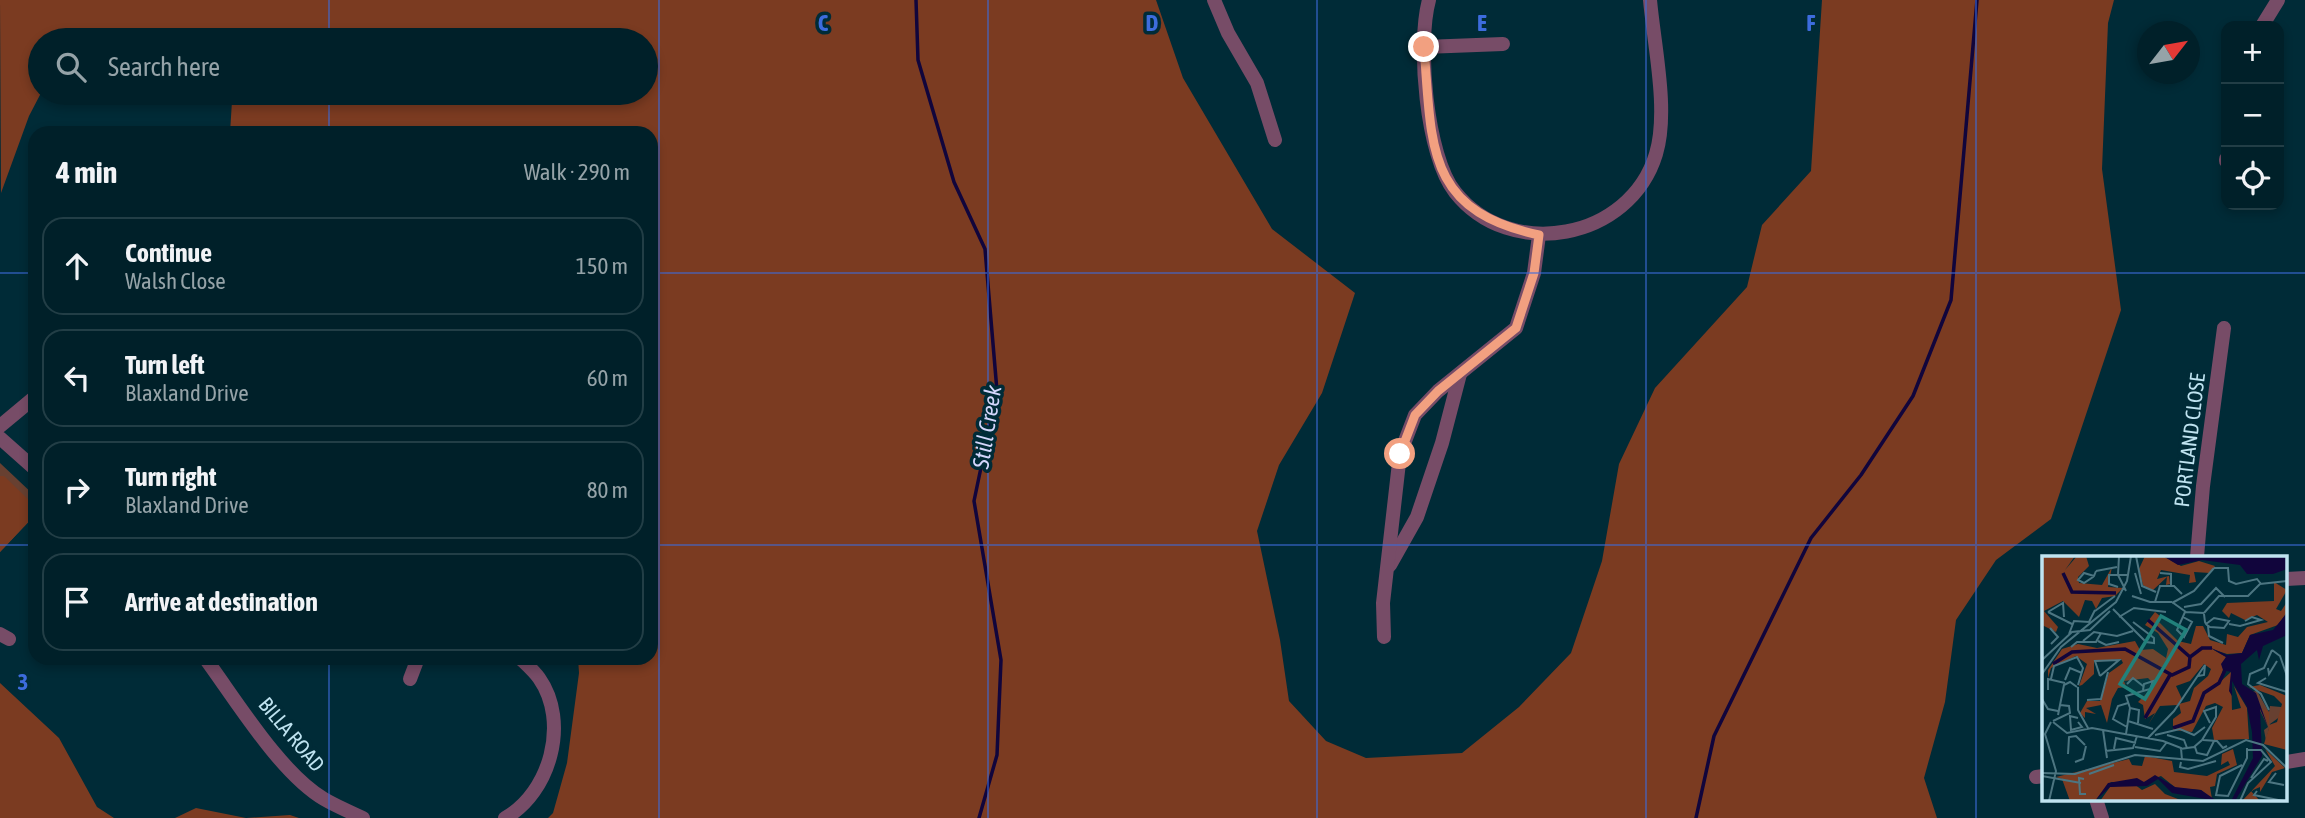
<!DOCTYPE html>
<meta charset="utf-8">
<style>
:root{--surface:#002029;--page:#0e2d35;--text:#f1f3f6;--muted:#95a3a8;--line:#223e46}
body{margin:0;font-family:"Asap Condensed",sans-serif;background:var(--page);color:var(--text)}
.controls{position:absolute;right:21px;top:21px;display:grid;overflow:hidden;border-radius:14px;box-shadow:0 4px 10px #0003}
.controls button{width:63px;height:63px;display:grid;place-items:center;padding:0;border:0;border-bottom:2px solid var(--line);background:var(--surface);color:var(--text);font:35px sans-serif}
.compass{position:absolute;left:2137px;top:21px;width:63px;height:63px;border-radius:50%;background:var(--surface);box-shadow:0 4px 10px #0003;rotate:59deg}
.stop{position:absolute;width:21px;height:21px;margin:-16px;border:5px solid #f2a080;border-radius:50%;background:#fff}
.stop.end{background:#f2a080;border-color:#fff;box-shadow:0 2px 7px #0008}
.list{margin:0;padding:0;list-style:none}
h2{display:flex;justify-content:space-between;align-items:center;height:91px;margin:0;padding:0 28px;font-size:30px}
h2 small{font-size:23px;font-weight:400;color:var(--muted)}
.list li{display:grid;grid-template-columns:46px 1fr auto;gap:21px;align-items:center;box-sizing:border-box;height:98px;margin:0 14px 14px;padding:0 14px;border:2px solid var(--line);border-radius:21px}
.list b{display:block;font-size:26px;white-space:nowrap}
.list p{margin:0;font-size:23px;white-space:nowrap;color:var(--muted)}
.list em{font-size:23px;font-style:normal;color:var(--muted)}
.icon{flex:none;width:38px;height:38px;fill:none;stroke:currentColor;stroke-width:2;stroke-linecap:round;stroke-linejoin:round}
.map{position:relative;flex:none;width:2305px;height:818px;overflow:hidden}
.search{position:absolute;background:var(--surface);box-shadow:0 4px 10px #0003;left:28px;top:28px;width:630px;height:77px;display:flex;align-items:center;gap:18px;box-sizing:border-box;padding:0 24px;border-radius:38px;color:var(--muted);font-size:26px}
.panel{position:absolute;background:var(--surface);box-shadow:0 4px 10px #0003;left:28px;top:126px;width:630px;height:539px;border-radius:21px}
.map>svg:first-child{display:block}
</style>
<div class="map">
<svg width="2305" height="818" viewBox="0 0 2305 818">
<rect width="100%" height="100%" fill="#002b37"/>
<polygon fill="#674031" points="0,463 35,496 35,515 0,552"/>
<g fill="#7b3b21">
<polygon points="0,0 1156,0 1183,78 1272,229 1355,293 1322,393 1279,465 1257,531 1280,640 1289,701 1326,741 1366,758 1462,753 1519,707 1571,653 1602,561 1619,464 1655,388 1747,287 1762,225 1811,171 1822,0 2114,0 2108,23 2102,169 2121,310 2051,519 1996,560 1956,620 1945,702 1924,778 1937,818 548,818 553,813 567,763 579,673 578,658 651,658 651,133 230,133 232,101 223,93 646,93 646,40 40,40 41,93 29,116 1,193"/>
<polygon points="0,476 4,476 35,506 35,515 0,552"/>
<polygon points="0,683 59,738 97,807 114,818 0,818"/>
<polygon points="196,808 246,818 290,815 299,818 175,818"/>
</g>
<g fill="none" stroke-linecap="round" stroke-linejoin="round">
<g stroke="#11053c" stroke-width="3.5">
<polyline points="916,0 918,60 954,182 985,249 997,391 974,501 1001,660 997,755 979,818"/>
<polyline points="1696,818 1714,736 1811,538 1861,475 1913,396 1951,300 1977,0"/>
</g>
<g stroke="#774c67" stroke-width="14">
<polyline points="1214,0 1228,33 1257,83 1275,140"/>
<path d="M1429,0c-12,43 -3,156 26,192 55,70 175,48 201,-38 13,-43 -2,-109 -6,-154"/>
<polyline points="2262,26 2278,0"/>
<polyline points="1424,47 1503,44"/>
<polyline points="2226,161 2226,159"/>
<polyline points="0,426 35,397"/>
<polyline points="0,438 35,469"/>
<polyline points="2197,557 2203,486 2224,328"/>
<polyline points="1390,565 1417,517 1442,443 1460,374"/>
<polyline points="2286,579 2305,578"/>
<polyline points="0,634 9,639"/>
<polyline points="1384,637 1383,603 1400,454 1415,415 1438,391 1516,328 1534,273 1539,235"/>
<path d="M205,658c31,42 75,115 119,141 12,7 26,13 39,19"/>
<polyline points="410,679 418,658"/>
<polyline points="2286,762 2305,759"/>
<polyline points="2036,777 2044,776"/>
<polyline points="2096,799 2102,818"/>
<path d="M505,818c45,-25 65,-96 34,-140 -5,-7 -13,-14 -19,-20"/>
</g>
</g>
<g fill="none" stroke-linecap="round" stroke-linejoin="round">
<path stroke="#f2a080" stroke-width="9" d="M1400,454l15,-39 23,-24 78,-63 18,-55 5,-38c-114,-24 -107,-90 -115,-188"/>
</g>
<path fill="none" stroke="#3d6cdd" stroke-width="2" stroke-opacity="0.55" d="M329,0v40M659,0v818M988,0v818M1317,0v818M1646,0v818M1976,0v818M329,93v40M0,273h35M651,273h1654M0,545h35M651,545h1654M329,658v160"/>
<g text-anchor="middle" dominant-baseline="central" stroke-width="7" stroke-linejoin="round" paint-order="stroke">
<g font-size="21" fill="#bfe3f0" stroke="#002b37">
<text transform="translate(2189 440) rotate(-83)">PORTLAND CLOSE</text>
<text transform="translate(292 734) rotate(50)">BILLA ROAD</text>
</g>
<g font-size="23" font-style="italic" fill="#d3d6fb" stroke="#002b37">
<text transform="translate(987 427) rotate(-81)">Still Creek</text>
</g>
</g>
<g transform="translate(2042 556)">
<rect width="245" height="245" fill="#002b37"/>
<path d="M215,135l12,21 1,-6 11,1v9l-11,8 -4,17 -2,-11 4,-3 -17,-35z" fill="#674031"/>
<path d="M0,0h33l-10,14 12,-14h9l3,10 -11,11 1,6 23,2 10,-18 -4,20 15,1 -8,8 -13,2 -6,11 -4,-8 -7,-1 -6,17 -16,-16 -19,10 14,16 -2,5 -14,-7zM103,0h18l18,10 18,-5 16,5 -5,7 -16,-1 2,10 -7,1 1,-8 -29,-5 -4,9 12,-3 1,8 -4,1 1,-8 -15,14 -9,-6 -4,-16zM232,26l13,8 -11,19 5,2 6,-9v10l-9,13 -28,10 -8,18 -15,1 -15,-5 14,8 -6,25 11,-10 1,38 9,-2 -7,-22 13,22 2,31 -35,1 -2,-12 11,-21 -8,-4 -9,3 -14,26 -19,-2v-11l8,-6 -2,-9 11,-3 4,-13 14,-12 3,-7 -7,-5 -14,17 -14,5 6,13 -5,6 -17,1 -12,19 7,-12 -10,6 -2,-14 -5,-3 17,-17 -7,-7 -24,3 2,6 -8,1 -6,11 -5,24 -6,-18 -15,3 10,6 -11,-2v6l-5,-5 7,-12h13l9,-28 14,-10 -2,-4 -27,3v12l-12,11 -3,1 8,-22 -11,-8 -25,12 -3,10v-8l14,-21 16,-5 19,4 38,-7 5,9 13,-1 13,9 2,-9 -10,-16 -13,-8 10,-13 5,4 -2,5 20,20 13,3 5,-18h7l7,14 16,5 1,-11 11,3 9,-10 21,-5 -11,-7 -12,5 -14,-7 -2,5 -7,-7 5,-8 47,-2zM218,129l27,11v54l-23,-6 5,-16 -6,-20 6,4v13l8,-3 5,-18 -8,-8 -25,-9zM191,193l4,16 -20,9 -2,12 -5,1 2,12 -11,-9 -25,-2 -15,-12 -17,6h-33l-16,19h-25l-8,-22 -6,-2 73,-18 3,6 10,1 3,-10 27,5 2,11 33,4 23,-11 -2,-4 -7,4 1,-11zM223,193l20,19 -13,4 -12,20v-5l-9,4 9,10h-18l33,-35zM92,228l8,6 13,-6 10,10 18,7h-83l10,-14z" fill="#7b3b21"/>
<path d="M121,0h124v13l-14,5h-26l-7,-9 -38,-5 -24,5zM245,57v22l-24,11 -4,14 -2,-10 -16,14 1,20 14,9 12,34 -8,-18 2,47 -27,45h-4l22,-43 -1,-26 -5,-25 -15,-26v15l-3,-5 2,-19 -8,-2 -2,-6 5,-7 -17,-10 18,8 15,-2 8,-18 23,-5zM113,219l20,12 26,3 16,11 -45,-8 -14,-14 -11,7 -37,1 -15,14 13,-18 29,-5 7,4z" fill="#11053c"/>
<path fill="none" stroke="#11053c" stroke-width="3.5" d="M21,17l9,19 44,1M106,64l42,37M11,108l19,-12 53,-3 47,26 17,-8 1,-10 12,-9h10M103,162l25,-43M131,172l20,-7 11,-28 15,-10 6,-13"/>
<path fill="none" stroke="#4c7581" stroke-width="2" d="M77,0l-1,19 8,16M94,0l6,30 14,6M172,12h14l1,13 7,3 21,-5 4,5M54,15l21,-4M93,17l6,21M118,17l11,1v12M52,20l-10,-3 -6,7 6,3 9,-6 1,-1 2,-5M76,31l-9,-3v-9h18M90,40l18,6h22M113,46l5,-16h14l8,8M130,46l14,10 18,1M130,47l22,-12 20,-23M142,51l17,-3 15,-16 9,9M71,53l33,33 8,1v-5l-21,-16M53,55l20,-15M6,56l15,-9 1,14M6,56l24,12M162,57l15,-17h29l12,-12 27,-3M162,58l1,8 1,2 1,1 3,2 14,1 5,-7 -15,-3 -8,6M77,61l15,-9 32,4M141,61l9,5 -8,15 -7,-7 8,-18M187,68l11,2 21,-6 -9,-3 -7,4M166,70l1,10 14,7M8,72l8,9 -7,7M27,78l5,-13 15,1 6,-12M41,85l11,-9 23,4 16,-5M56,85l8,4 13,-3M29,91l6,-5h19l5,-9M230,94l8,6 7,20M0,104l30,-28 18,-2 20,-19M226,112l1,6 8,-13M0,118l19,-27 55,-45 11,-21 4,-25M58,120l-5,-15 24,-1 -19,16M224,122l-8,5 29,9M9,123l3,-13 23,-9 6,11 -5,17M23,124l5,-12 12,5M85,128l6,-6 10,8M36,131v23l10,18M6,134v-11l17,4M0,143l6,10 10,2M45,144l14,-1 7,-27M88,152l9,2 -1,13M227,154l-8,-16 -13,-10 2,-10 14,-6 8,-18M16,159l6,-30 6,-3 7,5M36,162l-8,-2 1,14 11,-3 -4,-5M11,165l17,-8 -1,-7 -9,-1M86,165l25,8M11,166l14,11 25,-5 71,13 18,7 1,12M85,171l-14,-8 5,-13 10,-3M61,174l4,28M84,178l4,-26 -4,-12 24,-7 3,-8 -9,3 -1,6M113,179l25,-6 14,6 11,-8M125,179l17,5 3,8M106,182l26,-27 31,-46 -1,10 -6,1M161,184l14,1 6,7 4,-2M93,191l25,4 7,-9M153,191l2,6 10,2 7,-14M72,193l2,-11 20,5M138,193l14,-2 8,-7 14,-23v-10l-12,4 6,12M63,195l28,-3 4,-12M26,198l1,-17 7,-1 9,9M33,206l8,-3 3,-13M139,206l-1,5 8,2 28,-8M200,209l-22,11 -4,19 12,1 19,-38v-10M0,217l33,1 60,-19 68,6 43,-21 17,5 24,23M234,217l-7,9 15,3M47,218l25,-9M0,220l39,7M209,222l13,-19 4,2M42,223l-5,-1 1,16h6M215,235l-3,4 29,6M7,245l7,-30 -11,-37 6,-12M198,245l8,-18 23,-21 -10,-12h-14"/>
<path fill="#21817b" fill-opacity="0.15" stroke="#21817b" stroke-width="3.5" d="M119,60l25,14 -41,69 -25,-15z"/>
<rect width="245" height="245" fill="none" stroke="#bfe3f0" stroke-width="3.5"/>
</g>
<g font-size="23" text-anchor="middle" font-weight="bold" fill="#3d6cdd" stroke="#002b37" stroke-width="7" stroke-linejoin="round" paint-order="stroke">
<text x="823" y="31">C</text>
<text x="1152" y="31">D</text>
<text x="1482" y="31">E</text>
<text x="1811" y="31">F</text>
<text x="23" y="690">3</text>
</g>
</svg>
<div class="controls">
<button>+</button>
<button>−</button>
<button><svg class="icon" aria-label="locate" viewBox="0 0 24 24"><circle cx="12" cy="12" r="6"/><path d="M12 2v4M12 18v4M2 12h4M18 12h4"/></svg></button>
</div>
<svg class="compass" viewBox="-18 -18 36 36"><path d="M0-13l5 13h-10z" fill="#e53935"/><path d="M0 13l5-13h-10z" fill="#95a3a8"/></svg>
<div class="stop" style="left:1400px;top:454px"></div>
<div class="stop end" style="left:1424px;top:47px"></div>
<div class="search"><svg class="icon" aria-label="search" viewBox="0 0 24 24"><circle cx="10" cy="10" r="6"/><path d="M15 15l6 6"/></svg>Search here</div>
<section class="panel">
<h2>4 min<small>Walk · 290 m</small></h2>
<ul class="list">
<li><svg class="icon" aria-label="ahead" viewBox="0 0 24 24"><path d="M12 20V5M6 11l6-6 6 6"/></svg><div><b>Continue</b><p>Walsh Close</p></div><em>150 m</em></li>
<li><svg class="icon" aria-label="left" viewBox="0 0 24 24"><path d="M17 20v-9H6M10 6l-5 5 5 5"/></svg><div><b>Turn left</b><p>Blaxland Drive</p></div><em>60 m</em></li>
<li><svg class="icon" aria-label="right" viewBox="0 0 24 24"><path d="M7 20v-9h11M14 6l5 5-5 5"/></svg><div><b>Turn right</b><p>Blaxland Drive</p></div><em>80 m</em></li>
<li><svg class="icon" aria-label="arrive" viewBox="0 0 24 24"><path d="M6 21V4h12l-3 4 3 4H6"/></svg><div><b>Arrive at destination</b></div></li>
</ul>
</section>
</div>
